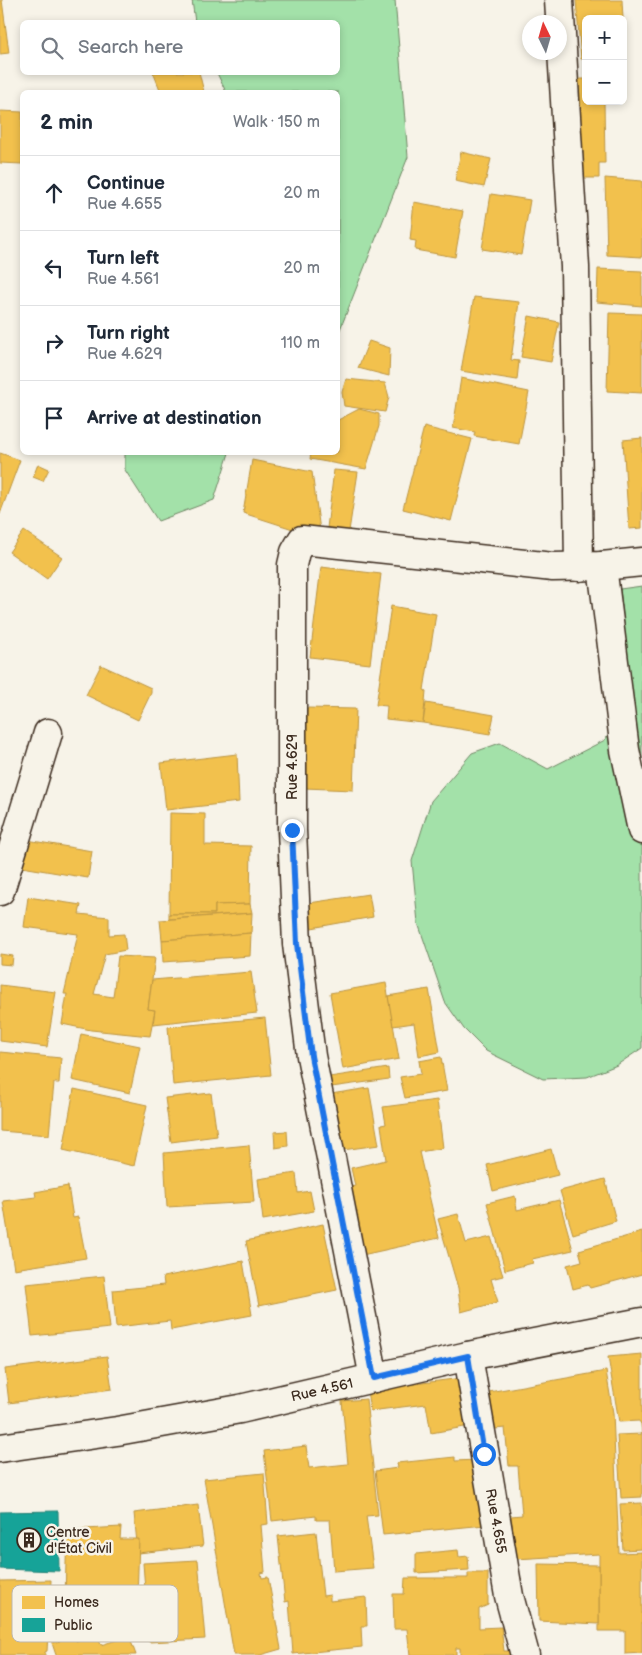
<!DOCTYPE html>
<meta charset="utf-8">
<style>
:root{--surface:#fff;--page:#f6f6f7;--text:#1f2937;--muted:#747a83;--line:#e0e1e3}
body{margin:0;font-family:"Balsamiq Sans",sans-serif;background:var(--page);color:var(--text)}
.controls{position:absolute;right:15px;top:15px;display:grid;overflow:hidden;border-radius:8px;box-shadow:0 2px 8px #0003}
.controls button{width:45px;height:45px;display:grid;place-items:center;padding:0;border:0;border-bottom:1px solid var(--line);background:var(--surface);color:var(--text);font:25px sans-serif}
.compass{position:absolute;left:522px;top:15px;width:45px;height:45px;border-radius:50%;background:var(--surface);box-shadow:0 2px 8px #0003;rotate:355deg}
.stop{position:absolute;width:15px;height:15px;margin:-11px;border:4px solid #1a73e8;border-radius:50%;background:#fff}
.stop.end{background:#1a73e8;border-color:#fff;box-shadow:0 1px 5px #0008}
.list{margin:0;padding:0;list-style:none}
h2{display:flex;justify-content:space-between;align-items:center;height:65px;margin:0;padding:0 20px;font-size:21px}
h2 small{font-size:16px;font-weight:400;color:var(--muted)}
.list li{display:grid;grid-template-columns:32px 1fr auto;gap:15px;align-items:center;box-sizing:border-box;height:75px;padding:0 20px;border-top:1px solid var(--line)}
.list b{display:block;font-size:19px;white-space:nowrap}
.list p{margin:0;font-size:16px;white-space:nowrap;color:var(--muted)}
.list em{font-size:16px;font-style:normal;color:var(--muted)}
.icon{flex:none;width:28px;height:28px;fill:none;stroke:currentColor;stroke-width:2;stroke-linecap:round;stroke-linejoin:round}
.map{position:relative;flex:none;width:642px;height:1655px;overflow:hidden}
.search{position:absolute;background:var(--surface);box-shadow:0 2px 8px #0003;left:20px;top:20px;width:320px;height:55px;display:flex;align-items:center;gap:12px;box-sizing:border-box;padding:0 18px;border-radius:8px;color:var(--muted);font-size:19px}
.panel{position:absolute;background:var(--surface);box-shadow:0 2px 8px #0003;left:20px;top:90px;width:320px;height:365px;border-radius:8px}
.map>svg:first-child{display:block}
</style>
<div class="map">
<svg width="642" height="1655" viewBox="0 0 642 1655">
<rect width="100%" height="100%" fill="#f7f3e8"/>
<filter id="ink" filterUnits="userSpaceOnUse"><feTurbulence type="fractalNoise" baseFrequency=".02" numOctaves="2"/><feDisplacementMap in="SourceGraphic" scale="10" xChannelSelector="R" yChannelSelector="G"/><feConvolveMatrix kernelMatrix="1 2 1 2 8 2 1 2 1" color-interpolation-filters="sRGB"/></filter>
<g filter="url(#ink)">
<g fill="#a3e1a9" stroke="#6f8664">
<polygon points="192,0 395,0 408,157 339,332 338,333 338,92 226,92 217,73 338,72 338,22 195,22"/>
<polygon points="125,453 125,452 229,453 214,500 158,521 125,470"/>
<polygon points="642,586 642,1048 617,1065 587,1077 543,1079 486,1051 464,1029 445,1002 418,923 412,861 431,801 472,753 500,743 548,769 605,740 632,700 620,589"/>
</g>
<g fill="#f2c14e" stroke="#bb9440">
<polygon points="0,0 2,0 9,53 0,54"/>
<polygon points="576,0 622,0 625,56 623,56 623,19 586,19 586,59 581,59"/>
<polygon points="153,72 199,72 204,92 161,92"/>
<polygon points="575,79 586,79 586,101 604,101 605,163 599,163 599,178 576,178"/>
<polygon points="0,111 22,112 22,164 0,163"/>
<polygon points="461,152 491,159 484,187 455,181"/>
<polygon points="605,178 642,181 642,257 607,255"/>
<polygon points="491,194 530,200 521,255 482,249"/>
<polygon points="414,202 463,211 455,257 415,250 416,241 410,240"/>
<polygon points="598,269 642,271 642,306 597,302"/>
<polygon points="474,297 519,302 511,360 519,361 517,380 461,371"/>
<polygon points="609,313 642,314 642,393 607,391"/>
<polygon points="529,316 559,322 551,362 521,357"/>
<polygon points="369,341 390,348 389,376 358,368"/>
<polygon points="461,378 529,392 519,444 474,436 475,432 453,428"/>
<polygon points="346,379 385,383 389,397 385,412 344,406 342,392"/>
<polygon points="359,409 379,414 379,426 366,469 310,459 311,452 338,452 338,420"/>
<polygon points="424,427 472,439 451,521 403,509"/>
<polygon points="642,438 642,528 629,529 623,440"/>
<polygon points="0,453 20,460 0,514"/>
<polygon points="252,460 312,472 321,538 243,513"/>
<polygon points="38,464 49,469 43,481 33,477"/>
<polygon points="334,470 358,472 349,531 327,528"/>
<polygon points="24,531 62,557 47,579 9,552"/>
<polygon points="321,567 381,574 370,664 310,657"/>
<polygon points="391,606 436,614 424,690 426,691 423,723 386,719 387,706 376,705"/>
<polygon points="101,665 151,688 151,693 138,720 86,695"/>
<polygon points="426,703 494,715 490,734 423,723"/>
<polygon points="307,708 356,709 353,790 304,788"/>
<polygon points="237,754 239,802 166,810 161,763"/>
<polygon points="170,813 205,814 205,845 251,846 250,904 215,905 215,914 169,914"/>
<polygon points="21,839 92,851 88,878 16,866"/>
<polygon points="369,894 373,917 289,932 289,906"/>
<polygon points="28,897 81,905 79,914 109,917 109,935 124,934 126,950 105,954 94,994 113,997 118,956 155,958 148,1009 155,1010 150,1036 91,1030 62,1024 67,994 64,994 78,934 24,927"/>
<polygon points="250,904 252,913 169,919 169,914 215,914 215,905"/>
<polygon points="252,913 251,933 162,940 160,920"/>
<polygon points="251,933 250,956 163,962 162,940"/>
<polygon points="0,954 13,956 12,965 0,964"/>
<polygon points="251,972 257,1013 153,1024 155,1010 148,1009 152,980"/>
<polygon points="386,983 399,1059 343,1069 330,993"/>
<polygon points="0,985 56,992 47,1047 0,1041"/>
<polygon points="429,989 440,1052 419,1056 414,1023 393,1026 388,996"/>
<polygon points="265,1018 271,1075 173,1085 168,1027"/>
<polygon points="81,1034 140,1046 130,1093 72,1080"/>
<polygon points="0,1052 61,1058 59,1083 54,1083 49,1135 0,1131"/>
<polygon points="441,1057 447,1091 405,1098 400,1077 421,1074 419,1061"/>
<polygon points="388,1068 389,1079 310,1090 323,1078"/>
<polygon points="369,1088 379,1145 328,1152 318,1096"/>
<polygon points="74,1089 147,1105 134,1166 63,1150"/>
<polygon points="211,1093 217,1136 171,1142 165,1098"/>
<polygon points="437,1100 443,1148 419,1152 439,1238 362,1255 347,1188 355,1186 351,1168 386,1160 381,1125 386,1124 383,1107"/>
<polygon points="287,1131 288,1146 275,1148 274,1132"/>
<polygon points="249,1145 254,1202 167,1207 164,1153"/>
<polygon points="551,1149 558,1175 493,1191 487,1165"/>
<polygon points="296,1173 298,1193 310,1191 314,1211 263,1220 258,1179"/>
<polygon points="605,1179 616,1221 573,1234 560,1191"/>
<polygon points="68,1186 73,1218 78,1217 86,1258 14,1269 3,1201 36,1197 35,1192"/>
<polygon points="515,1196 517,1210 559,1200 573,1250 532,1259 533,1263 505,1270 487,1203"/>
<polygon points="458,1214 466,1243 491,1237 503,1276 491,1279 498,1302 461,1312 458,1288 438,1219"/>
<polygon points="323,1224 337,1290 259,1306 246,1241"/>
<polygon points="642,1232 642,1274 590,1288 588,1285 573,1289 567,1265 582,1261 579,1250"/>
<polygon points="243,1261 252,1315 171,1330 170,1321 116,1327 113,1290 164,1285 163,1277"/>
<polygon points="104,1276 110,1328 32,1336 26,1284"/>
<polygon points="642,1354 642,1497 621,1498 617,1435 642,1434 641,1424 639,1421 619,1422 608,1357"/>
<polygon points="107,1356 112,1389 9,1403 5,1369"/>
<polygon points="606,1371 613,1413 619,1553 642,1552 642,1653 625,1654 625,1631 599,1631 599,1554 516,1559 511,1516 522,1515 518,1466 509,1466 505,1428 495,1429 489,1392"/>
<polygon points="462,1378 470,1426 431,1433 426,1404 370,1411 367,1390"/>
<polygon points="366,1399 378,1515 366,1516 373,1568 334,1571 330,1520 316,1520 316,1516 272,1521 264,1451 306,1446 309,1468 348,1464 342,1401"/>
<polygon points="455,1457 455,1461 477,1460 485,1525 383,1535 375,1471 398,1468 397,1463"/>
<polygon points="264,1473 268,1524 261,1525 265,1572 261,1573 262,1578 268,1577 281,1649 260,1655 234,1655 204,1479"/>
<polygon points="642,1503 642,1549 623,1550 620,1504"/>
<polygon points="198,1505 203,1546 138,1553 134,1513"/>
<polygon points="121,1527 120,1539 139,1539 136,1630 64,1630 67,1530"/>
<polygon points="316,1532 323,1596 330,1595 330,1601 366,1597 367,1626 361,1626 362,1647 293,1654 289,1601 285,1602 278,1536"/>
<polygon points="458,1550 459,1557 468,1556 469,1570 416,1573 416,1554"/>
<polygon points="198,1560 205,1639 149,1642 143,1563"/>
<polygon points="538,1564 599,1565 599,1624 539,1621"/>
<polygon points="468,1573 488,1573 488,1605 479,1609 479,1628 501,1627 504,1651 510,1651 510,1655 460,1655 460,1648 456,1648 456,1655 410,1655 407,1629 394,1629 393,1594 404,1594 405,1578 468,1578"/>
<polygon points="51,1580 47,1651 45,1652 45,1655 0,1655 0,1581"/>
<polygon points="72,1630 76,1641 97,1634 101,1645 129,1636 136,1655 56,1655 52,1643 60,1641 57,1635"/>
</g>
<polygon fill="#17a398" stroke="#227f73" points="58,1511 59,1571 0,1569 0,1512"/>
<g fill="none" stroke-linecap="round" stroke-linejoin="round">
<g stroke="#3b2a1e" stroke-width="31">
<g id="minor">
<polyline points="559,0 575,267 579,567"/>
<polyline points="602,566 625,750 642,830"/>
<polyline points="0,891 48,733"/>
<polyline points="468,1356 509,1596 525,1655"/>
<polyline points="374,1378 311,1056 297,944 292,830 292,565 295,552 302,540 553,567 602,566 642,562"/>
</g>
</g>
<g stroke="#3b2a1e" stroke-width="31">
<polyline id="major" points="0,1448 117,1431 240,1409 468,1356 642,1322"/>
</g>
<use href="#minor" stroke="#f7f3e8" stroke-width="28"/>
<use href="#major" stroke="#f7f3e8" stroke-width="28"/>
</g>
</g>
<g fill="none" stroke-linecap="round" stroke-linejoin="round" filter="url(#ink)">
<polyline stroke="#1a73e8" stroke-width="6" points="292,830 297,944 311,1056 374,1378 468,1356 484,1454"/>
</g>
<defs>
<g id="building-ring" transform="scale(1.25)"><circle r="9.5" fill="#f7f3e8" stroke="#3b2a1e" stroke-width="1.5"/><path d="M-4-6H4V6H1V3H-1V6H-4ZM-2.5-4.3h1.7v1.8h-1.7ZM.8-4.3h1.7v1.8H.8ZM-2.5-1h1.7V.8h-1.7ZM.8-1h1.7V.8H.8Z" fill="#3b2a1e"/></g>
</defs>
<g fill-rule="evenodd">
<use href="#building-ring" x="29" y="1540"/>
</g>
<g text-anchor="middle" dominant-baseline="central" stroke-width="5" stroke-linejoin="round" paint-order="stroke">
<g font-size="14" fill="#3b2a1e" stroke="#f7f3e8">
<text transform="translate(292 767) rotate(-90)">Rue 4.629</text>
<text transform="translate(322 1390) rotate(-13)">Rue 4.561</text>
<text transform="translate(496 1521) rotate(80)">Rue 4.655</text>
</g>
<g font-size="14" fill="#3b2a1e" stroke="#f7f3e8" text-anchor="start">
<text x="46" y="1532">Centre<tspan x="46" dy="16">d'État Civil</tspan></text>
</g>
</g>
<rect x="12" y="1585" width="166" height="57" rx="8" fill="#f7f3e8" stroke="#bfb7ab" stroke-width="1"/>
<rect x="22" y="1596" width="23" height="13" fill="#f2c14e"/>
<rect x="22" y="1618" width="23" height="14" fill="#17a398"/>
<g font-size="14" fill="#3b2a1e">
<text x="54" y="1607">Homes</text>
<text x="54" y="1630">Public</text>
</g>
</svg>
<div class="controls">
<button>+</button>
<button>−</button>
</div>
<svg class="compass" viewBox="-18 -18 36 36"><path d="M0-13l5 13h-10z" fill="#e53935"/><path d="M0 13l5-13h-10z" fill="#747a83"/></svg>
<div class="stop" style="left:484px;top:1454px"></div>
<div class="stop end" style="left:292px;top:830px"></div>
<div class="search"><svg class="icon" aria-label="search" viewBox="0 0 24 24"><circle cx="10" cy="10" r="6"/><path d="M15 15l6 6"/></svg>Search here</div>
<section class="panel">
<h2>2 min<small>Walk · 150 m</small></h2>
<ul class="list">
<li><svg class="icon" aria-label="ahead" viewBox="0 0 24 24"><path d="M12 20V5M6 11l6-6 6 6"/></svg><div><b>Continue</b><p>Rue 4.655</p></div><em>20 m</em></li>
<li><svg class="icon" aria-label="left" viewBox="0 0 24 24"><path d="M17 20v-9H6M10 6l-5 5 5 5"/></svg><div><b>Turn left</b><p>Rue 4.561</p></div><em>20 m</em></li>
<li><svg class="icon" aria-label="right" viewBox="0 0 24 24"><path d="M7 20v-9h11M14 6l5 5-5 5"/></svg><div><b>Turn right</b><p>Rue 4.629</p></div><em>110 m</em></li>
<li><svg class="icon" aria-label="arrive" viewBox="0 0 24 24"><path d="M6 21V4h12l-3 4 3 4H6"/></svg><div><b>Arrive at destination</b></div></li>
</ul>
</section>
</div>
